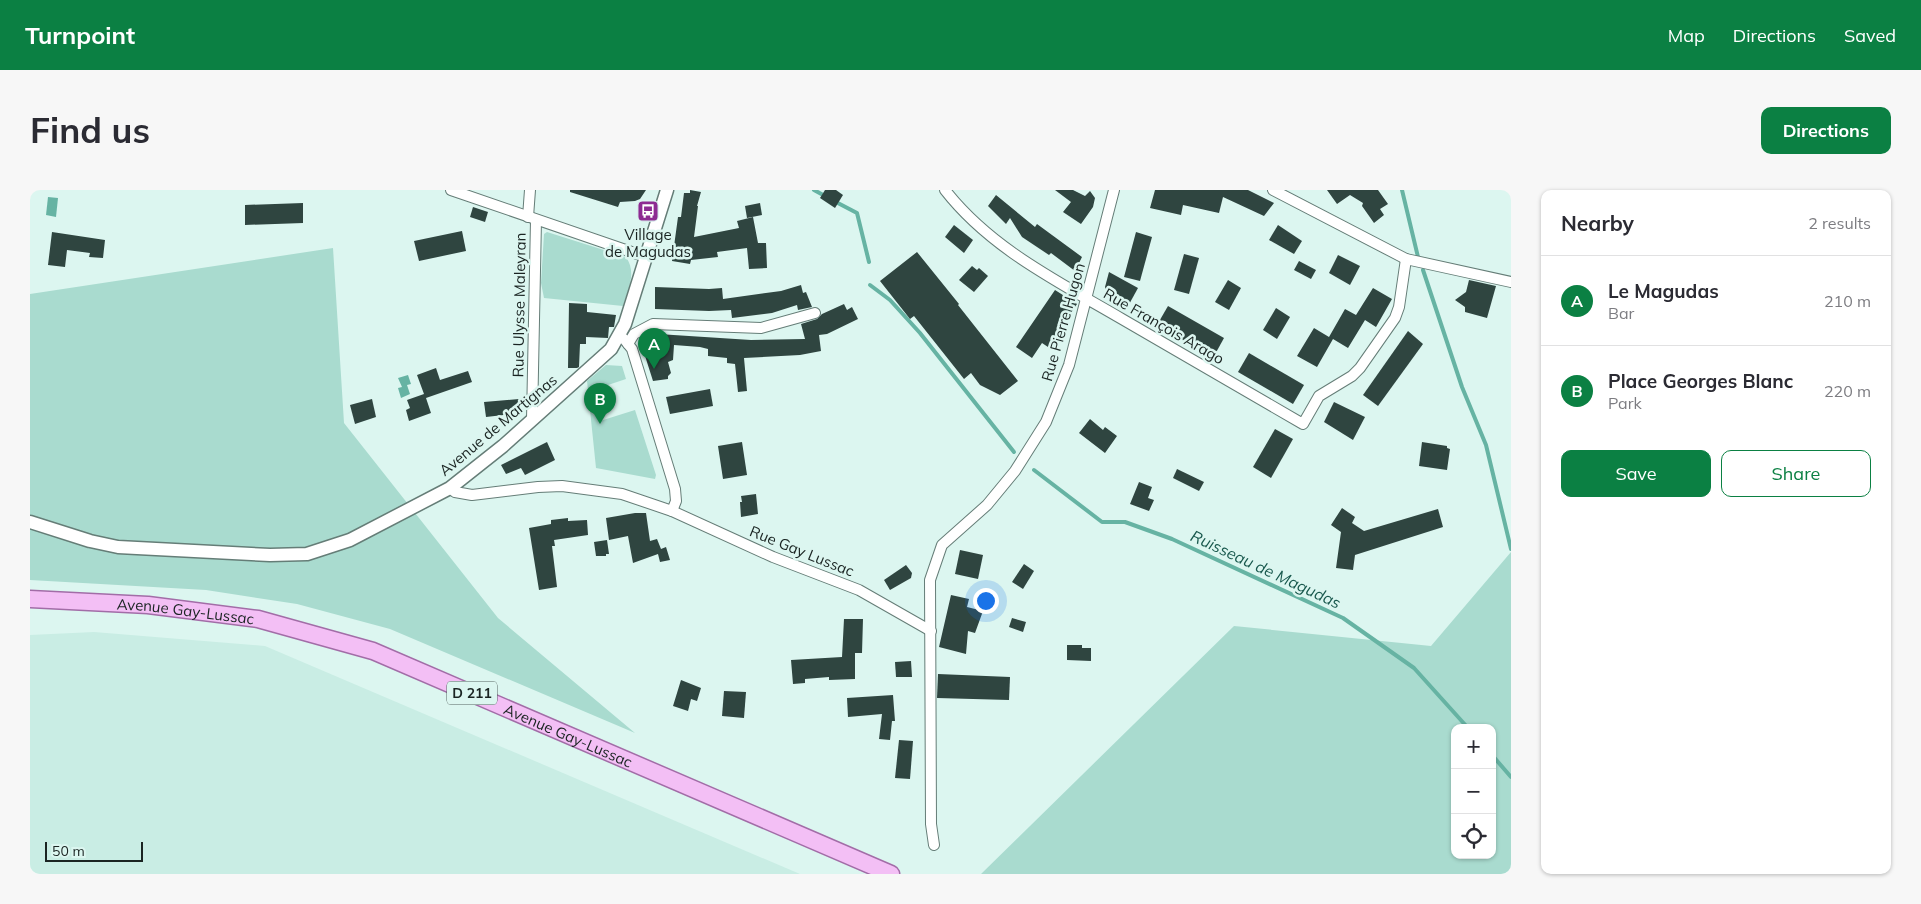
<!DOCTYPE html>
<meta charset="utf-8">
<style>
:root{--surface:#fff;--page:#f7f7f7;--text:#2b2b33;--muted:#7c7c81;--line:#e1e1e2;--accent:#0b8043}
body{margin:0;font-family:Mulish,sans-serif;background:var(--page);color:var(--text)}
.controls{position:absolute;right:15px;bottom:15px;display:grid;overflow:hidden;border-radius:10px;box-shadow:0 1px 4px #0004}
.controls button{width:45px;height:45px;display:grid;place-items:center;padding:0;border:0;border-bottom:1px solid var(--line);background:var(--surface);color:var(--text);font:25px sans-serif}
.scale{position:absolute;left:15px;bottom:12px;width:98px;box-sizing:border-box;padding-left:5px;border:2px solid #1a2422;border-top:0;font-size:14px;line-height:18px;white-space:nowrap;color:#1a2422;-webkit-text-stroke:4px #dcf6f0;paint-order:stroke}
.you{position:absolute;left:955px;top:410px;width:18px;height:18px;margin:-12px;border:4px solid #fff;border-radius:50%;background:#1a73e8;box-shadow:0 0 0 8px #1a73e833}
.badge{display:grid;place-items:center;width:32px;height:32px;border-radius:50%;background:var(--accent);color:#fff;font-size:16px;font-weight:700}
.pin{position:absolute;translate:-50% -41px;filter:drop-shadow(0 1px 2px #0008)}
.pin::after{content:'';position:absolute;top:26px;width:18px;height:15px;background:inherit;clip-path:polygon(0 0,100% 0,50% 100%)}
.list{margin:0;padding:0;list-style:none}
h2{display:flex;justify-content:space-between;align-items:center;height:65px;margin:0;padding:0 20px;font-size:21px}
h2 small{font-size:16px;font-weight:400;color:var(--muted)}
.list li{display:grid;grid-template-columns:32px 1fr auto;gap:15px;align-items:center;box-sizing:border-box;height:90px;padding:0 20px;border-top:1px solid var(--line)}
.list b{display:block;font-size:19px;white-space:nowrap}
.list p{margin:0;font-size:16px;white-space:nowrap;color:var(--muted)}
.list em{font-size:16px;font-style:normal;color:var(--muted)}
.actions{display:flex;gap:10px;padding:15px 20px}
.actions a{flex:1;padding:11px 0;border:1px solid var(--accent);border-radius:10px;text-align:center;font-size:18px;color:var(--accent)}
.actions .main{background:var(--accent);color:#fff}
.icon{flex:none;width:28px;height:28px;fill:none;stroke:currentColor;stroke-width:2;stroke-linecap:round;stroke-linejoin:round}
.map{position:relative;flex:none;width:1481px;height:684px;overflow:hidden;border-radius:10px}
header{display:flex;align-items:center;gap:30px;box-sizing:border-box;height:70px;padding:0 25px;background:var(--accent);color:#fff}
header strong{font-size:24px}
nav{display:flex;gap:28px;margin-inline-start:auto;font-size:18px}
.intro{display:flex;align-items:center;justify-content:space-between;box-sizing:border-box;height:120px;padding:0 30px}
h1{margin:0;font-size:35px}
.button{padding:12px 22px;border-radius:10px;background:var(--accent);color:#fff;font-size:18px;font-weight:700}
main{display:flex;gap:30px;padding:0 30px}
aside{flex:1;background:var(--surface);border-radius:10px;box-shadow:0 1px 4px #0004}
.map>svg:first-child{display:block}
</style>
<header>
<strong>Turnpoint</strong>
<nav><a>Map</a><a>Directions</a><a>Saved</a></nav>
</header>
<div class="intro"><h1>Find us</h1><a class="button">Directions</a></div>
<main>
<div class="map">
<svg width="1481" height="684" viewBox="0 0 1481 684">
<rect width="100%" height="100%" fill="#dcf6f0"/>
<polygon fill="#c9ede4" points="64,442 235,456 770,684 0,684 0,445"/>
<g fill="#a9dbcf" fill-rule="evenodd">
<path d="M517,42l79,25c11,16 2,32 -3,49l-79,-8 -3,-15 3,-49z"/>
<polygon points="303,58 314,233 468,428 605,543 360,439 267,414 176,400 0,390 0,104"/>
<polygon points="576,175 592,176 596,189 563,200 570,231 605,220 626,285 625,289 566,278 557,191"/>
<path d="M1481,362v322h-530l253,-248 197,20zM1425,538h37v127h-37z"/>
</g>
<g fill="#66b3a3">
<polygon points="18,7 28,8 26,27 16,25"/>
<polygon points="378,185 381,194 377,195 380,204 371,208 368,198 372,197 368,188"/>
</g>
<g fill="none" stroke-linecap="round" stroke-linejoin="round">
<g stroke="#66b3a3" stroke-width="4">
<polyline points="784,0 795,6"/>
<polyline points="1372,0 1388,67"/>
<polyline points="804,11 827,23 839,72"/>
<polyline points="1393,80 1432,197 1456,255 1481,359"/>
<polyline points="840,95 860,110 890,143 984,262"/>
<polyline points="1004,280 1072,332 1095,332 1142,349 1313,428 1384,478 1438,538"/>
<polyline points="1462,565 1481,587"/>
</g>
</g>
<g fill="#2f4540">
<polygon points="540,0 616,0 610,9 605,11 590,12 588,17 540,2"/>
<polygon points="660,0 671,2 667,16 668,16 664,47 709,38 707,31 723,27 728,53 736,53 737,78 719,79 717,58 687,62 688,67 661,70 660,74 642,71 648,27 651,27 654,3 660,3"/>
<polygon points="795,0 806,0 813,5 805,18 790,8"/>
<polygon points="1025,0 1043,0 1055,6 1060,1 1065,8 1063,17 1051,34 1033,22 1041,12"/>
<polygon points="1125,0 1218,0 1244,13 1234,26 1193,7 1189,23 1153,15 1151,25 1120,18"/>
<polygon points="1297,0 1348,0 1358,14 1350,19 1354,25 1344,33 1332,16 1333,13 1320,5 1307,14"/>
<polygon points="966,5 1005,37 1007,34 1052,67 1045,81 1021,63 1019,65 992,47 980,28 976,34 958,16"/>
<polygon points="273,13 273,33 215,35 215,15"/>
<polygon points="730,13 732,25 717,28 715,16"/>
<polygon points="443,17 458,22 455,32 440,27"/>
<polygon points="924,35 943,50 934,63 915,47"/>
<polygon points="1248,35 1272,51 1264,64 1239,50"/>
<polygon points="432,41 436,61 389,71 384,51"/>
<polygon points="22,42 75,50 73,68 59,67 60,63 37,60 35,77 18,75"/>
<polygon points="1106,42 1122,47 1110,91 1094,87"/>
<polygon points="887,62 929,114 928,115 988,191 970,205 950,195 941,183 934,189 884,126 880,129 850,91"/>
<polygon points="1154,64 1169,68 1159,104 1144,100"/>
<polygon points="1308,65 1330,76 1320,95 1299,83"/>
<polygon points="1269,71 1286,80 1281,89 1264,80"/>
<polygon points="942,76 947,80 949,78 958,86 944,102 929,90"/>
<polygon points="1079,82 1108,98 1097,118 1079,107 1075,97"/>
<polygon points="1198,90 1211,98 1199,120 1185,112"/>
<polygon points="1439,90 1466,96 1457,128 1435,122 1435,117 1425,110 1436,102"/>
<polygon points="771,95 773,103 776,102 782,117 768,120 767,115 742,123 702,128 701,120 679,121 625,119 625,97 679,99 692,98 693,109 751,101"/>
<polygon points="1343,98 1362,109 1346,137 1335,130 1318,158 1303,149 1287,177 1267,166 1284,138 1299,147 1315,119 1326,125"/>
<polygon points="1025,100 1047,114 1018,157 1012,153 1002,168 986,157"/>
<polygon points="539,113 557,114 557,122 586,125 584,137 579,137 578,148 556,147 556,154 550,154 549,177 547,178 538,178"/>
<polygon points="814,114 817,120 822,117 828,129 797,144 789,145 791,161 770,165 714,168 717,201 708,202 705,174 697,173 697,168 678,166 678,159 670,157 644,155 643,170 638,172 641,183 638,186 638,189 623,191 610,150 628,144 721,150 775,149 771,134 787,129 792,124"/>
<polygon points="1138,116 1194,148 1183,168 1127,135"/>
<polygon points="1246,118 1260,127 1247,149 1233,140"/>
<polygon points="1378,141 1393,154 1348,216 1333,205"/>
<polygon points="1219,163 1274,195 1263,214 1208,182"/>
<polygon points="406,178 410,190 438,181 442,192 396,208 401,223 379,231 376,220 380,218 377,210 394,204 387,185"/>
<polygon points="680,199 683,216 640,224 636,207"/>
<polygon points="342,209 346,227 325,234 320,215"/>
<polygon points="489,209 491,223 456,227 454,212"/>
<polygon points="1304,212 1335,227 1323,250 1294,232"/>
<polygon points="1060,229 1073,240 1075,237 1087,246 1075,263 1049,243"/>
<polygon points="1245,239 1263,249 1241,288 1223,277"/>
<polygon points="517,252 525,270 495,285 491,278 476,284 471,275"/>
<polygon points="712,252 717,285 693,289 688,256"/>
<polygon points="1392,252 1417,256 1417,258 1420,259 1417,280 1389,276"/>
<polygon points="1147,279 1174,292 1169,301 1143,288"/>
<polygon points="1109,292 1122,297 1118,308 1124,310 1119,321 1100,314"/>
<polygon points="726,304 728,324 711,327 710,312 712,312 711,306"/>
<polygon points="1312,318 1325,327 1322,333 1334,341 1408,319 1413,337 1325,365 1323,380 1306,378 1311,342 1301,335"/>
<polygon points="605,323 616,323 620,351 627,349 631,359 636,357 640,370 630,372 628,364 603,373 598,346 579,350 576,328"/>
<polygon points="538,328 538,331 557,330 558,345 524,350 525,356 522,356 527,397 509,400 499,338 521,334 521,330"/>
<polygon points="577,350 579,364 576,364 576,366 566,366 564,352"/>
<polygon points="930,360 953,365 948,389 925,384"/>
<polygon points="994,374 1004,381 993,399 982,392"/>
<polygon points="876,375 882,383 881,388 860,400 854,390"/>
<polygon points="921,405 939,409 937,417 953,421 945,443 938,441 936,464 909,457"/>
<polygon points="982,428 996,432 993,442 979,437"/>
<polygon points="814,429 833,429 832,463 825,463 825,489 799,490 799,487 775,489 775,493 763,494 761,470 812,467"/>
<polygon points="1037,455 1052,455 1052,458 1061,458 1061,471 1037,470"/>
<polygon points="881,471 882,487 866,487 865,472"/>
<polygon points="908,484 980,487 979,510 907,508"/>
<polygon points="651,490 671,498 667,511 661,509 658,521 643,516"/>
<polygon points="694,501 716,502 714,528 692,526"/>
<polygon points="863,505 865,531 862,531 860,550 849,549 852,524 818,527 817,508"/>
<polygon points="869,550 883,551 880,589 865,588"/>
</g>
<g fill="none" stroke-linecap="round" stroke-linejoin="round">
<g stroke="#657d77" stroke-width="12">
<g id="minor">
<polyline points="421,0 616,67"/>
<path d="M915,0c46,59 114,92 177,129 61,35 121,70 181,105l16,-28 33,-20 8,-8 35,-50 4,-11 7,-48"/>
<polyline points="1243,0 1376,69 1481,92"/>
<polyline points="498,27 500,0"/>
<polyline points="594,149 602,159 645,299 646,311 642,321"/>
<polyline points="598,154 604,144 623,134 731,138 785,123"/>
<polyline points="502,230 506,30"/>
<polyline points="420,298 425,302 442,305 508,297 532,296 592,304 642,321 743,367 829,400 901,441"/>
<polyline points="904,655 901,634 900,390 912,355 957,315 985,281 1016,232 1039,175 1084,0"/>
</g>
</g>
<g stroke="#657d77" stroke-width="15">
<polyline id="tertiary" points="0,332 60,351 88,357 240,365 277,364 320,350 420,298 473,256 581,159 595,134 637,0"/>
</g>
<g stroke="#a26da7" stroke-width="19">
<g id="primary">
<path id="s1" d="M0,409l118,6 110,14 115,32 518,223"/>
</g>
</g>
<use href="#minor" stroke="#fff" stroke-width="10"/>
<use href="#tertiary" stroke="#fff" stroke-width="12"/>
<use href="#primary" stroke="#f3bff5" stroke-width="16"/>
</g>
<defs>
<g id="bus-square" transform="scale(1.125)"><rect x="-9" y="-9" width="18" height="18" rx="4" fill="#8d2b92" stroke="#dcf6f0"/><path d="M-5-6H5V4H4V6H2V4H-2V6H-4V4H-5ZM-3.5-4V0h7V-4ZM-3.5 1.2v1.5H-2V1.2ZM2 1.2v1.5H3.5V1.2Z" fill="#fff"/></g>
</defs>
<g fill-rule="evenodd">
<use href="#bus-square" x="618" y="21"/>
</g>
<g text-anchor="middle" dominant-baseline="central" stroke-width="5" stroke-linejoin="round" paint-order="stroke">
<rect fill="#dcf6f0" stroke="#546360" stroke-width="1" x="417" y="491.5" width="50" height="23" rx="4"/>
<g font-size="14" font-weight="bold" fill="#1a2422">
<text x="442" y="503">D 211</text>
</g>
<g font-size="15" fill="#1a2422" stroke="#dcf6f0">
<text x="618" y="44">Village<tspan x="618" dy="17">de Magudas</tspan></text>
</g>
<g font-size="15" fill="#1a2422" stroke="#dcf6f0">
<text transform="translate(489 115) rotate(-89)">Rue Ulysse Maleyran</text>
<text transform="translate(1033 132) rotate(-74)">Rue Pierre Hugon</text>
<text transform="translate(1134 136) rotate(30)">Rue François Arago</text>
<text transform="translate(468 235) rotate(-40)">Avenue de Martignas</text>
<text transform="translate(772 361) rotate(22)">Rue Gay Lussac</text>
<text stroke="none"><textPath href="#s1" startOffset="156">Avenue Gay-Lussac</textPath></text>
<text stroke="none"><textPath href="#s1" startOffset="561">Avenue Gay-Lussac</textPath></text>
</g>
<g font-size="16" font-style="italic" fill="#18584d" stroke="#dcf6f0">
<text transform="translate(1236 379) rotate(25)">Ruisseau de Magudas</text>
</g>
</g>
</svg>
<div class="controls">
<button>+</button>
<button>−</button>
<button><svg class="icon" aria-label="locate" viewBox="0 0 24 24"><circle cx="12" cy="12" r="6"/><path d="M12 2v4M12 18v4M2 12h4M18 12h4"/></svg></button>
</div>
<div class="scale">50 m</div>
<div class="you"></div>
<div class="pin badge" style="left:624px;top:179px">A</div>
<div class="pin badge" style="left:570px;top:234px">B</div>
</div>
<aside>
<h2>Nearby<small>2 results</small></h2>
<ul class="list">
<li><span class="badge">A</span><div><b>Le Magudas</b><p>Bar</p></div><em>210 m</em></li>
<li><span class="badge">B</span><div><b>Place Georges Blanc</b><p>Park</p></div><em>220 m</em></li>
</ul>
<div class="actions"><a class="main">Save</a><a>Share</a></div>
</aside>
</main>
